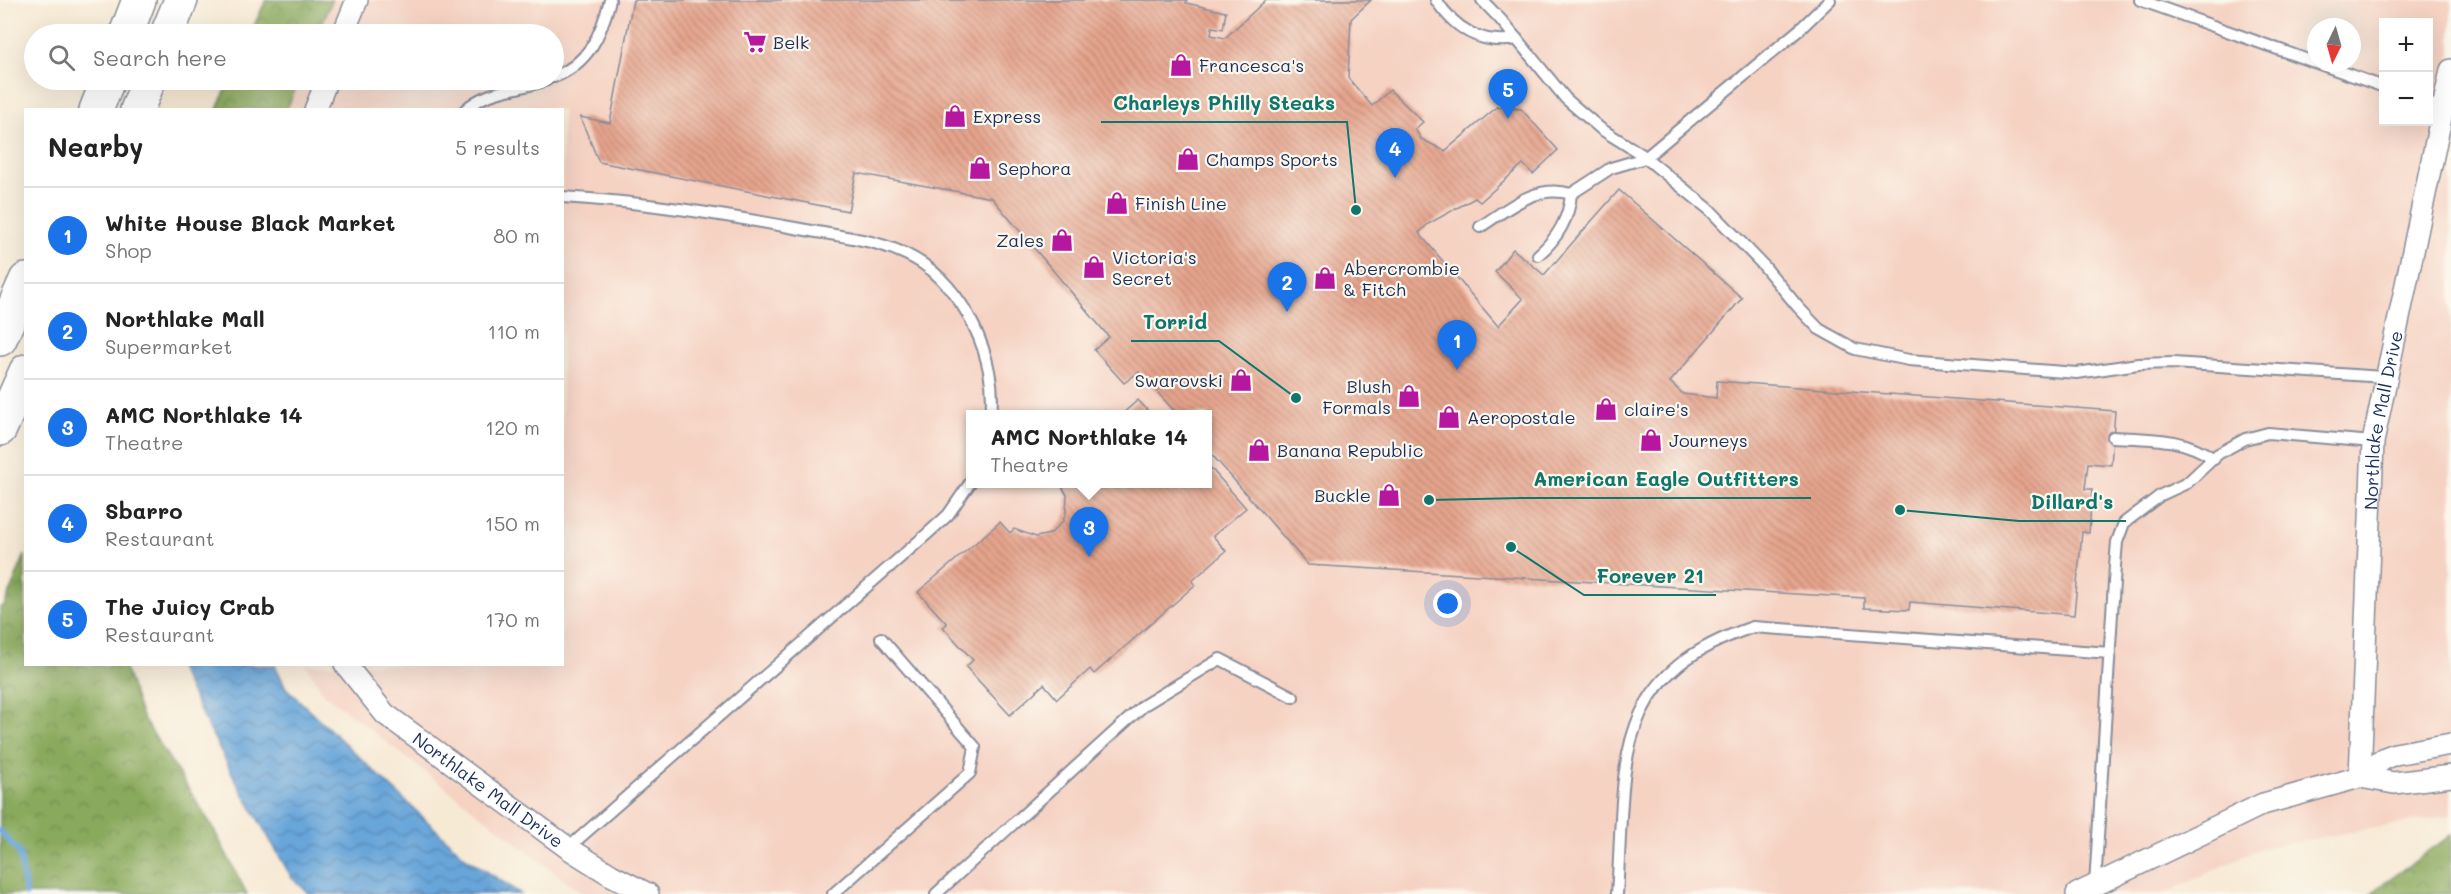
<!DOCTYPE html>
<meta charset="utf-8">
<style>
:root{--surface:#fff;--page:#f6f6f6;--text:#222;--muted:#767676;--line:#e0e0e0;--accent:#1a73e8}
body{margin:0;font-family:Mali,sans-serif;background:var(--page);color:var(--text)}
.controls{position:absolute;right:18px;top:18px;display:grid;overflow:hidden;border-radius:0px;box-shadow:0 6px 24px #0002}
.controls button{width:54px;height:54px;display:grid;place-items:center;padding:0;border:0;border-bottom:2px solid var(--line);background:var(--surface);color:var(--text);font:30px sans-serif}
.compass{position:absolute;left:2307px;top:18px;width:54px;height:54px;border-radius:50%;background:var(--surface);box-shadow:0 6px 24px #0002;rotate:185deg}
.you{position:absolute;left:1448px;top:604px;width:21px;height:21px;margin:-15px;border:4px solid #fff;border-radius:50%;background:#1a73e8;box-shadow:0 0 0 9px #1a73e833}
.badge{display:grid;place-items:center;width:39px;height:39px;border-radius:50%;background:var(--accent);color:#fff;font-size:20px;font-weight:700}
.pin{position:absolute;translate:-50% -50px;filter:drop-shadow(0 2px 3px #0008)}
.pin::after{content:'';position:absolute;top:32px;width:21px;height:18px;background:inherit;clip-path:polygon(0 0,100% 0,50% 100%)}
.popup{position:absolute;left:966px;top:410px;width:246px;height:78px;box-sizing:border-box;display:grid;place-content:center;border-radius:0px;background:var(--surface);filter:drop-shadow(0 2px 4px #0005);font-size:20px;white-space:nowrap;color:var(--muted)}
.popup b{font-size:22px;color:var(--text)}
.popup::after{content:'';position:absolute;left:50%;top:100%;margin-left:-12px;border:12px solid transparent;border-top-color:var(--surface)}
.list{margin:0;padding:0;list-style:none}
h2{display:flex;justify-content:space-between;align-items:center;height:78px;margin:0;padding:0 24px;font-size:26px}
h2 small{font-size:20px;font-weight:400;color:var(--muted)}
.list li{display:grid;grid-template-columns:39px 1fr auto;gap:18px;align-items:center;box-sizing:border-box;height:96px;padding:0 24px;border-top:2px solid var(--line)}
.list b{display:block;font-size:22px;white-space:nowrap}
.list p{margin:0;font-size:20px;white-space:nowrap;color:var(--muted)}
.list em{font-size:20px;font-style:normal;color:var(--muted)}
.icon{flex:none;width:33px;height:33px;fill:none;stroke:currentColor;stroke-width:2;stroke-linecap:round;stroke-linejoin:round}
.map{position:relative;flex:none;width:2451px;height:894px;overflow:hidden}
.search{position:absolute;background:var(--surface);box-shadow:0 6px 24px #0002;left:24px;top:24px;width:540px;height:66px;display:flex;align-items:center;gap:15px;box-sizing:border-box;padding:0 21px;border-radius:33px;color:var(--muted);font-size:22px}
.panel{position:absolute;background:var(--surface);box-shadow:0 6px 24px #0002;left:24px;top:108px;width:540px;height:558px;border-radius:0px}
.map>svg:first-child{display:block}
</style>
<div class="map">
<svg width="2451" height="894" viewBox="0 0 2451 894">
<defs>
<pattern id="forest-crowns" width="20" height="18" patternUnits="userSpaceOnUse" patternTransform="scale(1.5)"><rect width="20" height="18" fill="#89a95c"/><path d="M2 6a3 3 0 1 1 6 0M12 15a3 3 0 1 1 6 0" fill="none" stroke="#6f8a4f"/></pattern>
<pattern id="water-waves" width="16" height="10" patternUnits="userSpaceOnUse" patternTransform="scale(1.5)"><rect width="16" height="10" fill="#67a5d9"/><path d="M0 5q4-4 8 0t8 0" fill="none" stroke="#5487b3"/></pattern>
<pattern id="building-back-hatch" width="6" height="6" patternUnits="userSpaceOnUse" patternTransform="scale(1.5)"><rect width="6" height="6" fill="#e6a48c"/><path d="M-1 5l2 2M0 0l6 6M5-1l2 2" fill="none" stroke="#ba8676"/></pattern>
</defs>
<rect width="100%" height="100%" fill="#fbf7ec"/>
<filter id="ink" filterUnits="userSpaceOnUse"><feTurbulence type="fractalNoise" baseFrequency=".0167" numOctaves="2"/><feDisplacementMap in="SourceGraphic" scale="12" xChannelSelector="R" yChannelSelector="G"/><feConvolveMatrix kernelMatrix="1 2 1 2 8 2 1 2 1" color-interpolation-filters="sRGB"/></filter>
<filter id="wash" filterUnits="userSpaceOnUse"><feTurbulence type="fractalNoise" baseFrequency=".008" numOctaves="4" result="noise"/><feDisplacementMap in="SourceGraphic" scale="24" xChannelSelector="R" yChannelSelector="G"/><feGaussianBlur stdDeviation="1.35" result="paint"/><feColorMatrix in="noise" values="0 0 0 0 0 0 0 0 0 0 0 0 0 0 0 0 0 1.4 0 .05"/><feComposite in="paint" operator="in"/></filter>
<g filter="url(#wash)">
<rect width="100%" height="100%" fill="#f7ead5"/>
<path fill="#f5d2c2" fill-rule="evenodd" d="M317,0h2134v815l-190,33 -98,46h-1580l-259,-200 -18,-29 256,-1v-554h-291l13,-30h270v-46h-252zM2384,22h44v100h-44zM2316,27h36v36h-36zM970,414h238v70h-238z"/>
<g fill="url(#forest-crowns)" stroke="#526c5d" stroke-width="1.5">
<polygon points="266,0 332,0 318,34 250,34"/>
<polygon points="230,80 299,80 287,109 217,109"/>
<polygon points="25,555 26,664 124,665 141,715 211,824 247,894 0,894 0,607 4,606"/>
<polygon points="2451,835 2451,894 2370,894"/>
</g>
<polygon fill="url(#water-waves)" stroke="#416a9c" stroke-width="1.5" points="177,665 275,665 286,688 465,857 521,894 310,894 292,878 235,779"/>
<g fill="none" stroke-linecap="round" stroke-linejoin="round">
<polyline stroke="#67a5d9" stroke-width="6" points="0,831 19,852 26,894"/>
</g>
<g id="blocks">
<g fill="url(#building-back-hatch)">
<polygon points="633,0 1187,0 1186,3 1226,12 1223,29 1212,27 1211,35 1225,38 1266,0 1371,0 1351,19 1348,78 1372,106 1390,90 1423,122 1415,129 1421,139 1445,151 1497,107 1521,109 1558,150 1533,174 1523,164 1480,202 1475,198 1428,224 1419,233 1498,326 1523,299 1495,272 1513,249 1544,275 1619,190 1742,298 1670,382 1683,394 1716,398 1717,381 2115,411 2111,465 2088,463 2085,489 2092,489 2089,533 2082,532 2074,615 1910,602 1909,610 1864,608 1864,598 1308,565 1208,450 1208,414 1177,414 1139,372 1124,383 1094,350 1109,337 992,198 856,173 848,211 599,162 580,117 610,123"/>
<polygon points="1138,400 1151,414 1122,414"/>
<polygon points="1208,465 1246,508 1213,536 1226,551 1192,581 1195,585 1094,674 1090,669 1057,699 1044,684 1010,715 966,667 973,660 943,627 947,624 918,592 1000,522 1010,533 1014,529 1036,537 1050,534 1063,521 1066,512 1067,495 1062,487 1067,484 1208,484"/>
</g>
</g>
</g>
<g filter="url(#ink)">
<use href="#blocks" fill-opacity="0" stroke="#898c9a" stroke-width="1.5"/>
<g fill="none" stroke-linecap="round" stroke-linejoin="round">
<g stroke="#898c9a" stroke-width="14">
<g id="service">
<path d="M1436,0c20,30 45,45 81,39"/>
<polyline points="1482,0 1501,20 1566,99 1601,129 1641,154 1710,210 1764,266 1798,307 1819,329 1855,349 1909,360 2077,373 2138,364 2173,363 2384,377"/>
<polyline points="2140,0 2384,87"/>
<path d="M554,77c35,-14 47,-42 56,-77"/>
<polyline points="2428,103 2443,109"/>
<path d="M465,110c22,-21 55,-20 82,-30"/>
<path d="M562,197c83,5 163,18 244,33 37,7 76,10 109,29 49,27 83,101 76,155"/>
<path d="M1480,227c28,-18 56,-44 91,-33"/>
<path d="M1538,255c19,-16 31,-36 33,-61l40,-26 34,-10 154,-128 31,-30"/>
<path d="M2113,437c37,2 70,0 101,22"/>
<polyline points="568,848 927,534 948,515 970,483"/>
<polyline points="2095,885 2115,566 2117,542 2124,523 2161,495 2187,483 2218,454 2245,439 2268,433 2373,442"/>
<polyline points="833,894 970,773 975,747 881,638"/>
<polyline points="936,894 1144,705 1220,659 1293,697"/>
<path d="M1617,894c9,-128 -9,-219 136,-267l357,26"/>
</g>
</g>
<g stroke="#898c9a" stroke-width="24">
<g id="minor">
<polyline points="343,34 357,0"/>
<polyline points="315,110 327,80"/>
<path id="s1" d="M345,664l40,50 183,134 43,27 37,19"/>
<path id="s2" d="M2360,777l13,-335 78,-372"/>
<polyline points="2360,777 2394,783 2451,776"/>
<polyline points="2077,894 2263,804 2360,777 2385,758 2395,754 2451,744"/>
</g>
</g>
<g stroke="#898c9a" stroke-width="36">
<g id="motorway">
<polyline points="126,34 139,0"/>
<polyline points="167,34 181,0"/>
<polyline points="96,110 108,80"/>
<polyline points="137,110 149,80"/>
<polyline points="0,339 26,280"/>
<polyline points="0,429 26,371"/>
</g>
</g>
<use href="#service" stroke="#fff" stroke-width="10"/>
<use href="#minor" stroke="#fff" stroke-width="21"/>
<use href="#motorway" stroke="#fff" stroke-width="33"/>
</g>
</g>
<defs>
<g id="supermarket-bare" transform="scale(1.8)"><path d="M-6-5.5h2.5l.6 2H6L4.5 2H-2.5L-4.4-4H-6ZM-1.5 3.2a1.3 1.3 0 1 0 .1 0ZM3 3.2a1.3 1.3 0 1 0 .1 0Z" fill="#b5179e" stroke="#fbf7ec" stroke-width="2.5" paint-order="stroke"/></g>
<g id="shop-bare" transform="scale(1.8)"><path d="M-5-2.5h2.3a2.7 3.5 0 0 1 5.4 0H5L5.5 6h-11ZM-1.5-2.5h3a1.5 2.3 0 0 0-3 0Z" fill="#b5179e" stroke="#fbf7ec" stroke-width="2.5" paint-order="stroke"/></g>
</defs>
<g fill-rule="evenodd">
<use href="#supermarket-bare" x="755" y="42"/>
<use href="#shop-bare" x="1181" y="65"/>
<use href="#shop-bare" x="955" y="116"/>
<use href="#shop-bare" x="1188" y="159"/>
<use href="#shop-bare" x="980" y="168"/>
<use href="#shop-bare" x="1117" y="203"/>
<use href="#shop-bare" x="1062" y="240"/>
<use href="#shop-bare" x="1094" y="267"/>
<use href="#shop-bare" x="1325" y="278"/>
<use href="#shop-bare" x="1241" y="380"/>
<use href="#shop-bare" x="1409" y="396"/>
<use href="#shop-bare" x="1606" y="409"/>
<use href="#shop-bare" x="1449" y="417"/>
<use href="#shop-bare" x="1651" y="440"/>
<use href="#shop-bare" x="1259" y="450"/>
<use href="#shop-bare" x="1389" y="495"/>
</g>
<g text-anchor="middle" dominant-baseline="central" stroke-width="4.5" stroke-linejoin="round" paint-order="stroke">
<g font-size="18" fill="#1b2f5e" stroke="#fbf7ec" text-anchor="start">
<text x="773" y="42">Belk</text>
<text x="1199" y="65">Francesca's</text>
<text x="973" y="116">Express</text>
<text x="1206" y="159">Champs Sports</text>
<text x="998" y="168">Sephora</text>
<text x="1135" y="203">Finish Line</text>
<text x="1044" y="240" text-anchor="end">Zales</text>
<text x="1112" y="257">Victoria's<tspan x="1112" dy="21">Secret</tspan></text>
<text x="1343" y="268">Abercrombie<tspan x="1343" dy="21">&amp; Fitch</tspan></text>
<text x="1223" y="380" text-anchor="end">Swarovski</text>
<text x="1391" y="386" text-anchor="end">Blush<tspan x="1391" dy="21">Formals</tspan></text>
<text x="1624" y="409">claire's</text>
<text x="1467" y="417">Aeropostale</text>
<text x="1669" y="440">Journeys</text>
<text x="1277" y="450">Banana Republic</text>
<text x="1371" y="495" text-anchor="end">Buckle</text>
</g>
<g font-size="18" fill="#1b2f5e" stroke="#fbf7ec">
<text stroke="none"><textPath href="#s2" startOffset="358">Northlake Mall Drive</textPath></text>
<text stroke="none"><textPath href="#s1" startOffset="192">Northlake Mall Drive</textPath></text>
</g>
</g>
<path fill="none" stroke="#0f766e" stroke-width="2" d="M1356 210L1347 122H1101M1296 398L1219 341H1131M1429 500L1522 498H1811M1900 510L2019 521H2126M1511 547L1584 595H1716"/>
<g fill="#0f766e" stroke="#fbf7ec" stroke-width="2">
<circle cx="1356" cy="210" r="6"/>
<circle cx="1296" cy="398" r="6"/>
<circle cx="1429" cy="500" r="6"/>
<circle cx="1900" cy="510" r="6"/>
<circle cx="1511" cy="547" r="6"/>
</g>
<g font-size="20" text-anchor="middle" font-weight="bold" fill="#0f766e" stroke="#fbf7ec" stroke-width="4.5" stroke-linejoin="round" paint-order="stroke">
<text x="1224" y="110">Charleys Philly Steaks</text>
<text x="1175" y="329">Torrid</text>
<text x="1666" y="486">American Eagle Outfitters</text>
<text x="2072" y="509">Dillard's</text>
<text x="1650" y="583">Forever 21</text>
</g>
</svg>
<div class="controls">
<button>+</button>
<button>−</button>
</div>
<svg class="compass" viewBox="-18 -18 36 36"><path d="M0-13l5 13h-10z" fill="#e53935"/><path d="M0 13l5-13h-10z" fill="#767676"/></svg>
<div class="you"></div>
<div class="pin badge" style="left:1457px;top:370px">1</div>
<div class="pin badge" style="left:1287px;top:312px">2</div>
<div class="pin badge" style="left:1089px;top:557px">3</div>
<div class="popup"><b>AMC Northlake 14</b>Theatre</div>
<div class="pin badge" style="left:1395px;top:178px">4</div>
<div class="pin badge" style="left:1508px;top:119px">5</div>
<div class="search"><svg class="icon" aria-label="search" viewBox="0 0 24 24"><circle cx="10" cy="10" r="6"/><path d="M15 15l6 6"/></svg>Search here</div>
<section class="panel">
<h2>Nearby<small>5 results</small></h2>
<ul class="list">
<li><span class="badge">1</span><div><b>White House Black Market</b><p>Shop</p></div><em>80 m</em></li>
<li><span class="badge">2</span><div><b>Northlake Mall</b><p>Supermarket</p></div><em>110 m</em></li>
<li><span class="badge">3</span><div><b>AMC Northlake 14</b><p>Theatre</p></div><em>120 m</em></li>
<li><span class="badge">4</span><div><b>Sbarro</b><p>Restaurant</p></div><em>150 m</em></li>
<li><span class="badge">5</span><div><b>The Juicy Crab</b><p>Restaurant</p></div><em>170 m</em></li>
</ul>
</section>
</div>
